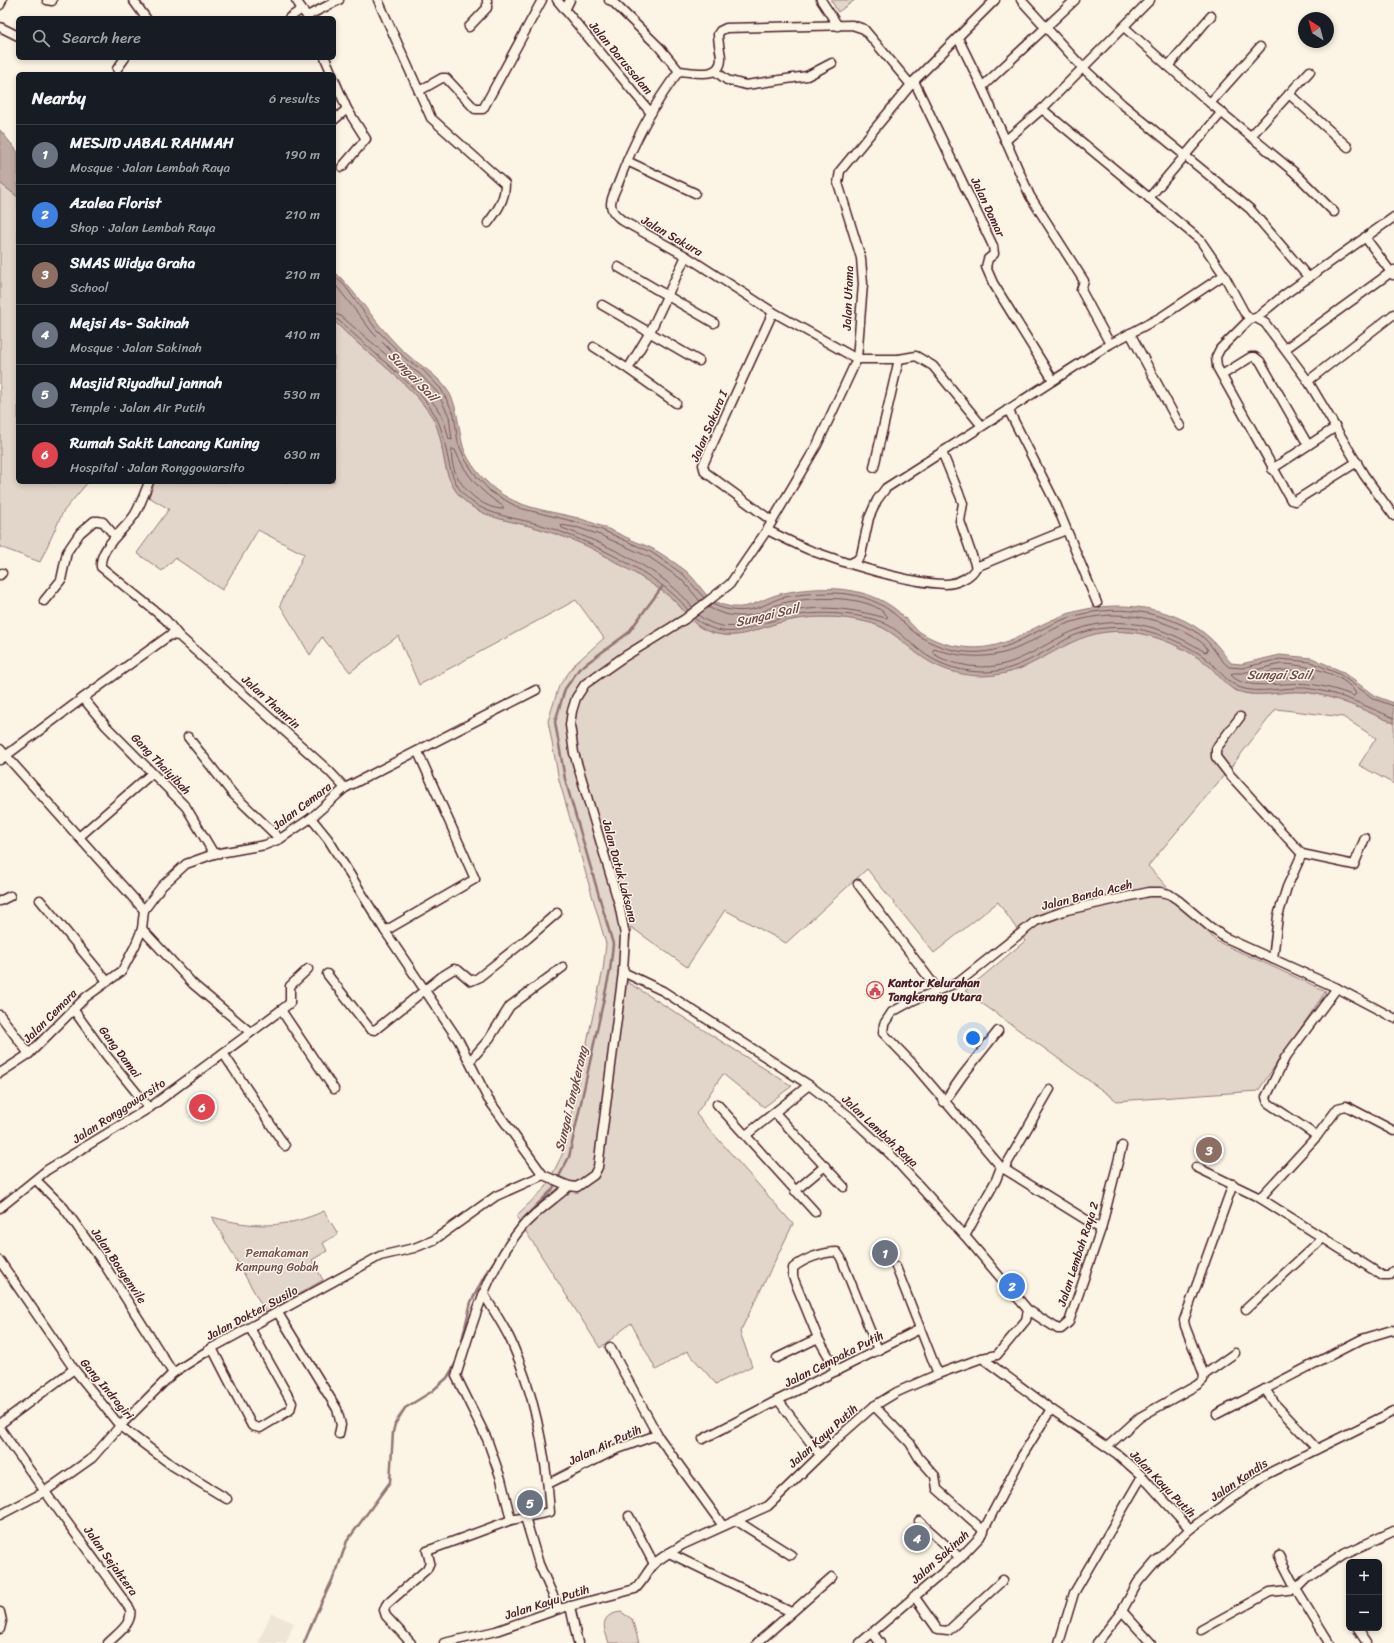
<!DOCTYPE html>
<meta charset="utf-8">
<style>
:root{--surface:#171b24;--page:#20242c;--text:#f1f3f6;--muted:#9ea1a6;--line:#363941;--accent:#8c9099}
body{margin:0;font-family:Sriracha,sans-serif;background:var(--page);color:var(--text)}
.controls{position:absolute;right:12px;bottom:12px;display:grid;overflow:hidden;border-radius:6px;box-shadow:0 2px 6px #0003}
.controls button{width:36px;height:36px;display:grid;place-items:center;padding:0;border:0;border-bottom:1px solid var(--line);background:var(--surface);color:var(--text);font:20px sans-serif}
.compass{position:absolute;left:1298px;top:12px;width:36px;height:36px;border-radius:50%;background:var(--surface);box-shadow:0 2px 6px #0003;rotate:324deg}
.you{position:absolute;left:973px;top:1038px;width:14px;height:14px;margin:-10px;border:3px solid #fff;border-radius:50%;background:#1a73e8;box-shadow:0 0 0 6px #1a73e833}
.badge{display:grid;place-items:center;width:26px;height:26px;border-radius:50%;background:var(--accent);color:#fff;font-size:13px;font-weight:700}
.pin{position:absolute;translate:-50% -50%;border:2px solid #fff;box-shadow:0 1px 4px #0006}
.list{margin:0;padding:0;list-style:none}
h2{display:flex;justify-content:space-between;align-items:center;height:52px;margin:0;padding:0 16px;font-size:17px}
h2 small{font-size:13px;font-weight:400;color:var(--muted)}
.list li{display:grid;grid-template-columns:26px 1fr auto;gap:12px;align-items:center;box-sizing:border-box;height:60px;padding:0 16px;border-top:1px solid var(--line)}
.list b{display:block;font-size:15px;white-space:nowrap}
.list p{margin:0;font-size:13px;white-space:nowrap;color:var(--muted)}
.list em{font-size:13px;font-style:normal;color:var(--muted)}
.icon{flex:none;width:22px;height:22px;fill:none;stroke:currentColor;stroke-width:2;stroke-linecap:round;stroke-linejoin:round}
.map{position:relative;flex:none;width:1394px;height:1643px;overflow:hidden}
.search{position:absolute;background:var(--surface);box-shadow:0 2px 6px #0003;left:16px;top:16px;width:320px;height:44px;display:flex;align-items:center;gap:10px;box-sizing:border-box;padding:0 14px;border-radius:6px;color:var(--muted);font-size:15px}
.panel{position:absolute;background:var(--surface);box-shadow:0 2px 6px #0003;left:16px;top:72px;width:320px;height:412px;border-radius:6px}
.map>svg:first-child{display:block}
</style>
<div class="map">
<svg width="1394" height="1643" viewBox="0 0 1394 1643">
<rect width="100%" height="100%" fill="#fcf5e5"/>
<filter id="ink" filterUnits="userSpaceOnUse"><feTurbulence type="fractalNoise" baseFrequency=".025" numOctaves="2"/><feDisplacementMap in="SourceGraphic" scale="8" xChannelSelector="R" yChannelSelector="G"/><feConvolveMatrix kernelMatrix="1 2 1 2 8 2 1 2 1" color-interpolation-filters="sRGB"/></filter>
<g filter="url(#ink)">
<polygon fill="#eee5d7" points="271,1613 294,1623 286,1643 258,1643"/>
<g fill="#e2d5ca" stroke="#967a7a">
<polygon points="831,0 855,0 838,12"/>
<polygon points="0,183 18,197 18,482 88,482 63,512 40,562 0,547"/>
<path d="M334,321c30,31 70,56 95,91 21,29 6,64 38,91 19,16 46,18 70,25 19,6 41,13 58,22 24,14 48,27 70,43 24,17 24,38 59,42 20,2 35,-7 54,-12 30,-8 63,-8 93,0 20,6 31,19 47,31 21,16 45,22 70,21 31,0 54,-18 80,-32 19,-10 41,-13 61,-11 25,2 55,15 75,30 12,8 20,23 33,29 21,8 46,-1 68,1 32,4 60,19 89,31v61l-35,-19 17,-27 -33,-21 -67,-8 -45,58 -83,99 68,75 110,50 -68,100 -141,10 -152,-110 60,-50 -27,-39 -64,51 -67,-84 -81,74 -61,-33 -38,57 -56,-40 -5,54 166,105 -28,21 -41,-33 -27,40 97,110 -53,108 12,34 -36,18 -29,-33 -31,19 -25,-47 -31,25 -84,-132 30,-29 16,-32 41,-185 3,-26 -47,-164 -11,-59 11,-35 16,-22 29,-26 -28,-38 -157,85 -21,-49 -48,36 -28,-35 -12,18 -30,-50 24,-51 -46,-24 -36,60 -47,-32 -13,13 -25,-18 32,-44 -22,-13 6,-14h181z"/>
<path d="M324,1211l14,23 -15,9 4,8 -15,9 11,20 -57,33 -54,-96c42,11 72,12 112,-6z"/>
<path d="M621,1612l11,7 7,24h-30c-6,-16 -10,-28 12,-31z"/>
</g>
<g fill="#c0aca5" stroke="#917474">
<polygon points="0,130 18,152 18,197 0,183"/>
<path d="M334,271c24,23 41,52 64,75 17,18 39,26 52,48 8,16 8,31 12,48 3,15 15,31 26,41 25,25 58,27 90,35 20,6 38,14 56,23 7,3 14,5 21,9 10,6 22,14 31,21 18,16 18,32 47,36 18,2 30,-9 47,-13 23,-6 59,-8 82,-1 15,4 31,12 42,24 6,5 10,11 16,15 11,7 23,12 36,14 42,8 63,-12 98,-27 48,-21 116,-18 156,19 8,7 14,17 21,25l10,1 39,-9 32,3 29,13 34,25 19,7v20c-29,-12 -57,-27 -89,-31 -22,-2 -47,7 -68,-1 -14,-6 -21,-21 -33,-29 -20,-15 -50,-28 -75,-30 -61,-7 -89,44 -147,44 -23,0 -46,-8 -64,-22 -16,-12 -27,-25 -47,-31 -30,-8 -63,-8 -93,0 -19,5 -34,14 -54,12 -35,-4 -35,-25 -59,-42 -22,-16 -46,-29 -70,-43 -17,-9 -39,-16 -58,-22 -24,-7 -51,-9 -70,-25 -32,-27 -17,-62 -38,-91 -25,-35 -65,-60 -95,-91z"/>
</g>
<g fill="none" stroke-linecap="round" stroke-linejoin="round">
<g stroke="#79575c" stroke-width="1">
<polyline points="334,276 345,286 376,329 407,360 423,370 441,389 454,414 458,443 466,461 477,477 491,492 519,508 580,523 602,530 651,552 684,575 704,598"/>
<path d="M334,283l39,50 30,30 17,11 17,18 12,24 3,24 -3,-1c-2,-6 -3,-14 -6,-20 -13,-31 -75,-79 -102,-103l-7,-2"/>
<path d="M334,319l4,1c19,17 38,34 57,51 13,12 27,24 37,39 20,29 9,69 40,92 19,14 44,16 66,22 41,12 125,51 150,86"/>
<path d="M452,449l3,1c10,24 26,43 48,56v3c-26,0 -56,-33 -51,-60z"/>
<path d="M712,604c16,8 34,9 50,2 6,-2 12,-6 19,-8 16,-4 35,-5 51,-5 22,0 43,6 60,19 8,6 14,14 22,20 12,10 28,16 44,19 42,7 64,-14 99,-29 46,-19 100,-15 142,12 13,9 18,24 30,33l13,1 38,-9 31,3 28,12 35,25 20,7"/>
<path d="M692,607c-25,-35 -90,-65 -130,-79l-1,-3 18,3 21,7 49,22 32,22 19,22"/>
<path d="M698,615c25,19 43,11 70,2 12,-4 26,-7 39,-8 27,-3 53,2 79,9l2,-1c-17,-24 -79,-20 -105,-14 -6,1 -13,5 -19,8 -19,8 -38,6 -56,-4"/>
<path d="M1111,615c29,0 56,6 81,21 6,4 14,8 16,15l-3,1c-32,-20 -68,-34 -106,-28 -54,8 -78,55 -140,40 -9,-2 -21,-6 -27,-12l2,-3c29,9 58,11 86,-2 13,-6 25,-14 38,-20 17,-7 35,-11 53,-12z"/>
<path d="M694,618c34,26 54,8 89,0 18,-4 38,-6 57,-4 14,1 31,3 44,9 13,6 23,17 33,25 18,16 43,24 67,24 32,0 55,-18 83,-33 19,-10 42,-13 63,-11 23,2 61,17 79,33 10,9 18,22 32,27 18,6 43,-1 64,0 31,3 60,18 89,30"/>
<path d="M1281,664c21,0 65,9 75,30l-2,2c-15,-6 -30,-10 -45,-12 -23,-3 -64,8 -78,-9l2,-2h9z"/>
<polygon points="1290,670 1314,675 1315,677 1313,678 1282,677 1258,679 1256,677 1257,675 1272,671"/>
</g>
<g stroke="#917474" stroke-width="2.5">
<polyline points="514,1231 521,1221 552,1190 569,1157 610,971 613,944 565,779 555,722 565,689 579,669 628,633 662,587"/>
<polyline points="304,1643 316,1614 337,1570 347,1541 390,1482 393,1432 395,1424 405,1408 431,1392 447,1378 457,1361 471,1302 487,1271 496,1259"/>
</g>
<g stroke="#4a1f2b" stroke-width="11">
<g id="minor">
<polyline points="47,0 52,1"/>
<polyline points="133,0 146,18"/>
<polyline points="296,0 308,18"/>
<path d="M378,0l53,118 74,66c0,16 -8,27 -17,39"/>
<polyline points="557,0 651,113"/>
<path d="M609,0l3,1 47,46 20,24c15,1 43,9 42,-14 -1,-8 -3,-15 -3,-23l2,-3 6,-3 126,-3 12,4 47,56"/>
<polyline points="821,0 838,26"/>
<polyline points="1021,0 1083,68 1122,104 1250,209 1309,278"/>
<polyline points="0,5 2,0"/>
<polyline points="565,10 570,0"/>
<polyline points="307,16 339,0"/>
<polyline points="289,18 302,9"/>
<polyline points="0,27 18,36"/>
<polyline points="469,27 487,8 487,0"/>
<polyline points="1124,27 1210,103 1294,172 1334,212"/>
<polyline points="958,38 982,87 1030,196 1084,281 1081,290 1110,344"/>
<polyline points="325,58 332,74"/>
<polyline points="1168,66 1211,16"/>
<polyline points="117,69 125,58"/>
<path d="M679,71c-26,34 -46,72 -61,113 -2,5 -7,14 -7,20 0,8 6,12 12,17l63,35 87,56 84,47h42l17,-3 17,10 49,60"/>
<polyline points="715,71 727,80 746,85 807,76 832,63"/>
<polyline points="334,79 347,109 366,139 342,167"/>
<polyline points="914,81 993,246 994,254 988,259 986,267 993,283 1053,380"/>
<polyline points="982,87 1075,0"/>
<polyline points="419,91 442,78 446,78 475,109 483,109 542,0"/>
<polyline points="1289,94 1348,147"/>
<polyline points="1210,103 1260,47"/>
<polyline points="334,120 347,109"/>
<polyline points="1251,136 1310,71"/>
<polyline points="1005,141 1042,109 1150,0"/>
<polyline points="627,161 695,193"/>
<polyline points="1149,198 1222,112"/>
<polyline points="1365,237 1393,275"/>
<polyline points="618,267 714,323"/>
<polyline points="1224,275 1244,312 1250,319 1256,318 1284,295 1394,217"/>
<polyline points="602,305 699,361"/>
<polyline points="1256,318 1265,323 1308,381 1364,475 1394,516"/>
<polyline points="1250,319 1220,349 1216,357 1217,367 1291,500 1295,501 1357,462"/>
<polyline points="1130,333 1180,426"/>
<polyline points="594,347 628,369 650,332 686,256"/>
<polyline points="1285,349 1394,270"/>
<polyline points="628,369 676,403"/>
<polyline points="1222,375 1251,357 1255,357 1260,361 1308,445"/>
<polyline points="1308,381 1394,314"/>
<polyline points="1008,409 1056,504 1097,603"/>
<polyline points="874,467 899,359"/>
<polyline points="1272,469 1336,427"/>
<path d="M149,482c-4,10 -8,22 -14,32 -9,15 -36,33 -34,53l65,53 13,16"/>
<polyline points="772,521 705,472 703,465 773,312"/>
<path d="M767,530c15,7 30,15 45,21 35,13 96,32 133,33 11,0 27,-7 31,-17l-16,-46 3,-18 -21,-51"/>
<polyline points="851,563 857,560 861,555 869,518 877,500 886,488 1110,344 1161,317 1224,275 1200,240 1042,109"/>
<polyline points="976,567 1066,530"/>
<polyline points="0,575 2,573"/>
<polyline points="44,601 61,580 67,552 80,533 94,521 98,521 103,522 115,536"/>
<polyline points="83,698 106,726 186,807 214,854"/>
<polyline points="1240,717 1216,749 1216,757 1230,775 1302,854 1354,865 1365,838"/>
<polyline points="188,737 232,793 280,839"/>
<polyline points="0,749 144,910"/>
<polyline points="0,760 83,698 170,635 179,636 329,771 345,788"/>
<polyline points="311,818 328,839 385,931 459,1041 488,1099 543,1175 569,1186 577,1187 594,1175 598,1167 623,972 625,935 619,904 574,753 570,725 572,711 576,698 585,684 622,658 685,619 730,584 767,530 817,445 857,359 863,284 861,258 838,183 840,171 914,81 995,0"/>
<polyline points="79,837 151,774"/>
<polyline points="858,884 935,986 944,987"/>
<polyline points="40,900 107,981"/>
<polyline points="0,901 10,896"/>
<polyline points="142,929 193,984 250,1032"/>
<polyline points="385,931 475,879 418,752"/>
<polyline points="1273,959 1278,916 1287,887 1302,854"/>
<polyline points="327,974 366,1024 370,1029 375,1030 441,977 454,969 458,970 471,981 478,978 527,939 557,913"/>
<polyline points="73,1009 106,1055 149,1108"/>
<polyline points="281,1010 334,1089"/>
<polyline points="0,1015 29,1054"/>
<polyline points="223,1053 285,1146"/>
<polyline points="470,1061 489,1039 510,1006 563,967"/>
<polyline points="0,1073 29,1054 86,997 122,971 135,946 142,929 144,910 162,886 186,864 214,854 265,845 280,839 311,818 345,788 536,690"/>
<polyline points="944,1102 963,1075 998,1031"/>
<polyline points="717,1104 815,1212"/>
<polyline points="775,1113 844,1187"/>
<polyline points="746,1135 809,1085"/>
<polyline points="1317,1136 1268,1103 1266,1097 1285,1058 1337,988"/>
<polyline points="1001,1167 1101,1229"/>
<polyline points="1196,1167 1260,1198 1383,1276 1389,1276 1394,1271"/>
<polyline points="1004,1169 1050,1089"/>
<polyline points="36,1180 64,1208 104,1264 173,1373"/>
<polyline points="795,1191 825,1166"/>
<polyline points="1260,1198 1317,1136 1338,1108 1346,1106 1394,1131"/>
<polyline points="0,1208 47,1170 149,1108 281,1010 290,1003 290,986 308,969"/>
<polyline points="965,1236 996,1180 1001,1167 914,1065 883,1033 884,1024 892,1012 914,1000 959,982 1036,921 1067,910 1149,892 1160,892 1169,894 1178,900 1209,926 1224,937 1337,988 1394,1018"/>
<polyline points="0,1261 74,1369 120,1426 173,1466 227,1499"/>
<polyline points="896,1267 938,1374"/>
<polyline points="1246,1309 1323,1238"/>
<polyline points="1028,1310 1058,1329 1061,1329 1069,1322 1101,1229 1122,1146"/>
<polyline points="278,1313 337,1409 341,1425 339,1434"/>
<polyline points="610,1347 658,1436"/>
<polyline points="212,1348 252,1426 260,1428 290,1410 292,1403 250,1328"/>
<polyline points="777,1358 818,1338"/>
<polyline points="982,1358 1051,1409 1117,1454 1142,1476 1190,1529"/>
<path d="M837,1371l-19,-33 -25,-61v-9c10,-9 30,-16 44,-16l4,6 37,92"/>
<polyline points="1204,1375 1235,1353"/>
<polyline points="1265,1389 1275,1404 1317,1449"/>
<polyline points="874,1406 910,1443 919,1458 935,1476 937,1489 984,1531"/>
<polyline points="1217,1414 1362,1339 1392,1330 1394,1331"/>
<polyline points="0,1424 74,1369"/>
<path d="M0,1428c42,61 87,121 130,181 3,15 -12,24 -22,34"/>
<polyline points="703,1439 778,1400"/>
<polyline points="1107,1447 1140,1417 1197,1385 1203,1380 1204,1375 1185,1326 1184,1320 1233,1184"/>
<polyline points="820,1455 778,1400 920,1329"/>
<polyline points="548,1484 615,1450 651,1437 658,1436 723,1526"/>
<polyline points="0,1515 44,1492 92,1458 120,1426 173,1373 212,1348 380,1256 414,1248 434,1240 496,1196 543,1175"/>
<polyline points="629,1516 654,1564"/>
<polyline points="525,1517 539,1564 559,1609"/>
<path d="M511,1520l-10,-41 -14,-40 -31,-63c16,-51 31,-108 67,-150 12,-14 32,-27 46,-40"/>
<polyline points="737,1521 791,1555"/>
<polyline points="919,1521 960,1558"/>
<polyline points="669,1553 791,1612"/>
<polyline points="1279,1556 1296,1589 1329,1643"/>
<polyline points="914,1596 938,1630 948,1631 1003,1580"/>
<polyline points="570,1606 578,1643"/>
<polyline points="1122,1611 1151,1643"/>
<polyline points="0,1612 2,1621 0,1629"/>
<polyline points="1357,1628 1367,1643"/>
<polyline points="1201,1630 1270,1592 1296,1589 1306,1579 1344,1554 1394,1531"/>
<polyline points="872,1632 880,1643"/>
<path d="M411,1643l-25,-27 -2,-6 2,-5 41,-36 3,-7 -3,-11 84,-31 39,-8c-4,-59 -15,-117 -39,-171 -8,-17 -19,-33 -28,-48"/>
<path d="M444,1643l52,-12 63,-22 76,-20c8,-7 12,-18 20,-26 8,-7 18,-12 27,-18l86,-39 72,-70 34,-30 23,-14 41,-18 44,-16 15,-3 29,-35 2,-10 -63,-74 -75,-82 -41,-38 -40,-31 -146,-94 -40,-19"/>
<polyline points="757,1643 832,1577"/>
<polyline points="860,1643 960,1558 980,1537 1022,1456 1051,1409"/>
<polyline points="1059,1643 1074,1593 1142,1476"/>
<polyline points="1097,1643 1122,1611 1138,1582 1156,1561 1190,1529 1265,1475 1394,1411"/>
</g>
</g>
<use href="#minor" stroke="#fcf5e5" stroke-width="8"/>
</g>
</g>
<defs>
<g id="civic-ring" transform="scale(0.9)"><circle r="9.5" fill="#fcf5e5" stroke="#d1495b" stroke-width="1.5"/><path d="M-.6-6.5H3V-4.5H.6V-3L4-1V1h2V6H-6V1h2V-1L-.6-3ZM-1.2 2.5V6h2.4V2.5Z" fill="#d1495b"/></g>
</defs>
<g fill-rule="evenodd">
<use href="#civic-ring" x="875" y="990"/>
</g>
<g text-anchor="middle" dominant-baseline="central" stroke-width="3" stroke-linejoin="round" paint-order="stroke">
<g font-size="12" fill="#4a1f2b" stroke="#fcf5e5">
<text transform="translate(621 58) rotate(50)">Jalan Darussalam</text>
<text transform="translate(988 207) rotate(65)">Jalan Damar</text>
<text transform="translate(672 236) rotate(30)">Jalan Sakura</text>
<text transform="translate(848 298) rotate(-88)">Jalan Utama</text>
<text transform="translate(709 426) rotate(-67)">Jalan Sakura I</text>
<text transform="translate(271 702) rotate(42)">Jalan Thamrin</text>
<text transform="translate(161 764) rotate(46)">Gang Thaiyibah</text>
<text transform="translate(302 806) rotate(-37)">Jalan Cemara</text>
<text transform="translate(620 871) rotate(75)">Jalan Datuk Laksana</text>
<text transform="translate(1087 895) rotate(-14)">Jalan Banda Aceh</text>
<text transform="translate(50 1016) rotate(-45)">Jalan Cemara</text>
<text transform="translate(120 1052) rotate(53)">Gang Damai</text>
<text transform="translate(119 1111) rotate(-33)">Jalan Ronggowarsito</text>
<text transform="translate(880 1131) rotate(43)">Jalan Lembah Raya</text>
<text transform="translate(1078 1254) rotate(-72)">Jalan Lembah Raya 2</text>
<text transform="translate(119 1266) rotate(56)">Jalan Bougenvile</text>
<text transform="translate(252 1313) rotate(-28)">Jalan Dokter Susilo</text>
<text transform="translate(834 1359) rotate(-27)">Jalan Cempaka Putih</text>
<text transform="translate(107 1389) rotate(50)">Gang Indragiri</text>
<text transform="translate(823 1436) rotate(-42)">Jalan Kayu Putih</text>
<text transform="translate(605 1445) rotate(-25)">Jalan Air Putih</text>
<text transform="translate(1239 1480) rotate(-34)">Jalan Kandis</text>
<text transform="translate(1163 1484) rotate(46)">Jalan Kayu Putih</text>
<text transform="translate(940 1557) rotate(-42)">Jalan Sakinah</text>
<text transform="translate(111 1561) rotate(54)">Jalan Sejahtera</text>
<text transform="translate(547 1602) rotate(-18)">Jalan Kayu Putih</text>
</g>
<g font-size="12" font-weight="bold" fill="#4a1f2b" stroke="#fcf5e5" text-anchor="start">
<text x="888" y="983">Kantor Kelurahan<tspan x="888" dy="14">Tangkerang Utara</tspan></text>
</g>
<g font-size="12" fill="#704c53" stroke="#fcf5e5">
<text x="277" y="1253">Pemakaman<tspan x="277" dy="14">Kampung Gobah</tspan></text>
</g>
<g font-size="13" font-style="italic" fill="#6d4950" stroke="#fcf5e5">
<text transform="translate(413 376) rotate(46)">Sungai Sail</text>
<text transform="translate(767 615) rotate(-13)">Sungai Sail</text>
<text x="1279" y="674">Sungai Sail</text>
<text transform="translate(571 1099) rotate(-77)">Sungai Tangkerang</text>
</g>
</g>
</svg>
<div class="controls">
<button>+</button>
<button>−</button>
</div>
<svg class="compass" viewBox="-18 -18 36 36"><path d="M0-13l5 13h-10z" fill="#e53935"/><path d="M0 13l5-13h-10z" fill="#9ea1a6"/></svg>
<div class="you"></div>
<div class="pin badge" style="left:885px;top:1253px;background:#6b7280">1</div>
<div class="pin badge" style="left:1012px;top:1286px;background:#3f7fe0">2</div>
<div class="pin badge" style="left:1209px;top:1150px;background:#8d6e63">3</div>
<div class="pin badge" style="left:917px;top:1538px;background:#6b7280">4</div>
<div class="pin badge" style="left:530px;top:1503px;background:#6b7280">5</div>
<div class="pin badge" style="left:202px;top:1107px;background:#e0444e">6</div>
<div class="search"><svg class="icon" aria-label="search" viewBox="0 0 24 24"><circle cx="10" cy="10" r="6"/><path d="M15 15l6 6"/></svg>Search here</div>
<section class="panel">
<h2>Nearby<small>6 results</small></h2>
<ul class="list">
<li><span class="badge" style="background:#6b7280">1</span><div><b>MESJID JABAL RAHMAH</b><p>Mosque · Jalan Lembah Raya</p></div><em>190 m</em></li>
<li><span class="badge" style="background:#3f7fe0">2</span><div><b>Azalea Florist</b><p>Shop · Jalan Lembah Raya</p></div><em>210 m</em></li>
<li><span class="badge" style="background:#8d6e63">3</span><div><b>SMAS Widya Graha</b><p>School</p></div><em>210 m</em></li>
<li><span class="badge" style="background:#6b7280">4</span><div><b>Mejsi As- Sakinah</b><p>Mosque · Jalan Sakinah</p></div><em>410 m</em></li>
<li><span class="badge" style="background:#6b7280">5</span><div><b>Masjid Riyadhul jannah</b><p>Temple · Jalan Air Putih</p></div><em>530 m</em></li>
<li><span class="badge" style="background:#e0444e">6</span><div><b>Rumah Sakit Lancang Kuning</b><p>Hospital · Jalan Ronggowarsito</p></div><em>630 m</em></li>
</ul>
</section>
</div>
